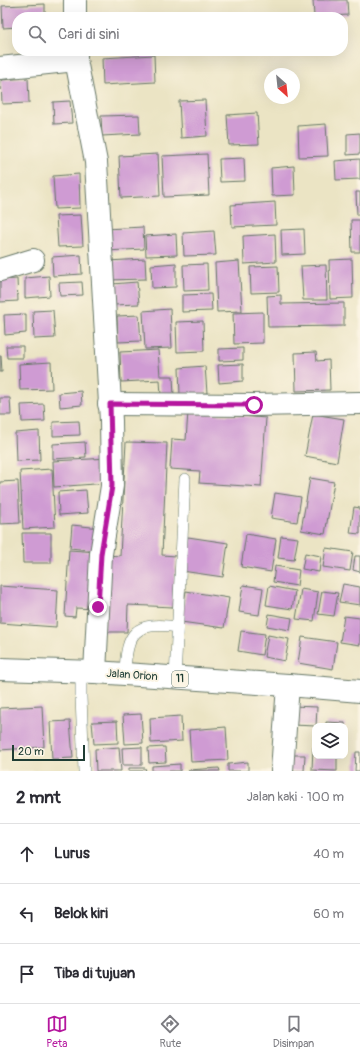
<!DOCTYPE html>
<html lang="id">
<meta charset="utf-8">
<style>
:root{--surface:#fff;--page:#f2f2f3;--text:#2b2b33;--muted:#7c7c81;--line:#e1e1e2;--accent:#b5179e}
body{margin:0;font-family:Pangolin,sans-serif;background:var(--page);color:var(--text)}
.controls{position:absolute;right:12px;bottom:12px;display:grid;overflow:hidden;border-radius:8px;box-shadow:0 4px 16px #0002}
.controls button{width:36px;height:36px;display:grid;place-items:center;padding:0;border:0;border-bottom:1px solid var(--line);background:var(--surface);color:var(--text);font:20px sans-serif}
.compass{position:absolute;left:264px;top:68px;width:36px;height:36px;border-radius:50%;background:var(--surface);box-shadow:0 4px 16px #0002;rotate:153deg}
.scale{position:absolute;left:12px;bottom:10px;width:73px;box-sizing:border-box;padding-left:4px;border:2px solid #1f3d34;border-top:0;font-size:11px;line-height:14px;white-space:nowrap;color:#1f3d34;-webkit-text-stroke:3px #fcf5e5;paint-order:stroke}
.stop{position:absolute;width:12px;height:12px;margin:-9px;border:3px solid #b5179e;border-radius:50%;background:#fff}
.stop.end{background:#b5179e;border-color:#fff;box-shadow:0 1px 4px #0008}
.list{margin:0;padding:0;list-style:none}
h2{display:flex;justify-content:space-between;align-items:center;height:52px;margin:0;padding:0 16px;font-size:17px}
h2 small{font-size:13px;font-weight:400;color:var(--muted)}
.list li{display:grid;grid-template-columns:26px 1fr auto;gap:12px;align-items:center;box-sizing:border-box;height:60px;padding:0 16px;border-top:1px solid var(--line)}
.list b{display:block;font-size:15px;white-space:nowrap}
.list em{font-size:13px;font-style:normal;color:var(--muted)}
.icon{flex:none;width:22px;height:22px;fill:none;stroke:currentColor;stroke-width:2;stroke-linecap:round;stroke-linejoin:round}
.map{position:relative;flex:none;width:360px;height:771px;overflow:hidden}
.search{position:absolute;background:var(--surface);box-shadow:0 4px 16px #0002;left:12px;right:12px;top:12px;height:44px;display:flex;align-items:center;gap:10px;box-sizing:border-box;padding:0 14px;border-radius:16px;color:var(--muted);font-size:15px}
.sheet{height:232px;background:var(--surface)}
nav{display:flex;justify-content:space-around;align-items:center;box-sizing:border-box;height:56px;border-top:1px solid var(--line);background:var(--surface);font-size:11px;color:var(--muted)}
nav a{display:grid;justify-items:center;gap:2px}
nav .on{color:var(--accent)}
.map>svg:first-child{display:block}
</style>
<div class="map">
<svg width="360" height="771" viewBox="0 0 360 771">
<rect width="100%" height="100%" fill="#fcf5e5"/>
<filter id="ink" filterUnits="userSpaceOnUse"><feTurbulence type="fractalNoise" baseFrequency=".025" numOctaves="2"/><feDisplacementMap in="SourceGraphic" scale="8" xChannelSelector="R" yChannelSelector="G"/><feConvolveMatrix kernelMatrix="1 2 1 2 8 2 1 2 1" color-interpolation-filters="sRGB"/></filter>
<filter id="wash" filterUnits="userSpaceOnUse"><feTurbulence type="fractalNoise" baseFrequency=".012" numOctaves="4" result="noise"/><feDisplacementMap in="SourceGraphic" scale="16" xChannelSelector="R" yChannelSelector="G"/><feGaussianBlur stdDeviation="0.9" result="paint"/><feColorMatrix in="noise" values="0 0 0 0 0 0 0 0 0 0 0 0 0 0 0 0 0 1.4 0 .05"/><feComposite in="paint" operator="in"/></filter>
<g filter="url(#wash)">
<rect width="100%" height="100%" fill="#ebe4c4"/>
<g id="blocks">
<g fill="#cf9bd3">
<polygon points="313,0 347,0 348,15 314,17"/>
<polygon points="45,4 45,17 17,17 17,27 3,28 2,6"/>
<polygon points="167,51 183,51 183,52 167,53"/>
<polygon points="154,55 155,82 103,85 102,58"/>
<polygon points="28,78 29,103 2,104 1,80"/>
<polygon points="205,100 207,136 181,138 179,101"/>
<polygon points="70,101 72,123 54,124 53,102"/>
<polygon points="257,113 259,144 229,145 227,115"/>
<polygon points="139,115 140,134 102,136 101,116"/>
<polygon points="326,124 328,156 299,157 298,126"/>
<polygon points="360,133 360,154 347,155 347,134"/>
<polygon points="158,154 160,196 121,198 119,156"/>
<polygon points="207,154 209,195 164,197 162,156"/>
<polygon points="244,158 245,181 220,182 219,159"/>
<polygon points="360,159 360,179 336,180 335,161"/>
<polygon points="294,166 295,195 272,196 271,168"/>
<polygon points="79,174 80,208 55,209 53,176"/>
<polygon points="356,192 360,192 360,215 357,215"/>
<polygon points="275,202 276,225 232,227 231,205"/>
<polygon points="81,215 83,246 58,247 56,216"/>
<polygon points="351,220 360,220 360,252 352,252"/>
<polygon points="143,227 144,249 106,251 105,229"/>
<polygon points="304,229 305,254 282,255 281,230"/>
<polygon points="214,231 216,255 184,256 183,233"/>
<polygon points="176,234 177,255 146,256 145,236"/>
<polygon points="275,234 276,262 244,264 243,236"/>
<polygon points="81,255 82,274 53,276 52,257"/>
<polygon points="145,259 146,279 108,280 107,261"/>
<polygon points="352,259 353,298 330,299 329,260"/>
<polygon points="239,261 242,311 217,312 215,263"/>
<polygon points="176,263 176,287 152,288 151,265"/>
<polygon points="207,264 208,290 184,291 183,265"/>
<polygon points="326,265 327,300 303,300 301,266"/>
<polygon points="278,266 279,292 251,293 250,267"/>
<polygon points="49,276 50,296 25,298 25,278"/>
<polygon points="17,279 18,301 0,302 0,280"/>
<polygon points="82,282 83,295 60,296 59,283"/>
<polygon points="137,282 139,304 113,305 112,284"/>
<polygon points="211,294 212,311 182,312 182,295"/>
<polygon points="281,295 281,304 344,303 344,326 268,327 267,296"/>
<polygon points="170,309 172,348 145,349 143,311"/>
<polygon points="53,310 55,338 34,339 33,311"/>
<polygon points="263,312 263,343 234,344 233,313"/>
<polygon points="26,314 26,333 5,335 4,315"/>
<polygon points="139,315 141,341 118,342 117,316"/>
<polygon points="203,321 204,351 177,352 176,322"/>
<polygon points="6,346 23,346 23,358 7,358"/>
<polygon points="243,348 243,360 219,361 219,349"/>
<polygon points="158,350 160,376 173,376 174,396 161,396 160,380 121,382 120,352"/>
<polygon points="316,352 317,361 329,360 330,390 296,391 295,353"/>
<polygon points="0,356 1,356 2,372 0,372"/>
<polygon points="51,362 52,389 20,390 19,364"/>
<polygon points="243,364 243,381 219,383 218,365"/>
<polygon points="205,366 207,393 180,395 179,368"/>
<polygon points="81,391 82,405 60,407 59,393"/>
<polygon points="0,398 10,398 11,415 0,415"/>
<polygon points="44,404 45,421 22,422 21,405"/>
<polygon points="188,412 266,418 261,487 199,483 200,471 170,469 172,439 186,440"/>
<polygon points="313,414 344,419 337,462 305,456"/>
<polygon points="79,421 80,435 53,436 53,422"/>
<polygon points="39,431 40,460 16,461 15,433"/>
<polygon points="85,442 86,457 53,459 53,444"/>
<polygon points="126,442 167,443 162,555 176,556 173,607 128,605 127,632 104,632 107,555 120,556"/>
<polygon points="109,458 108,483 54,487 53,461"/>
<polygon points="52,469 55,527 23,529 20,471"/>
<polygon points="310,478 334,482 325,534 301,530"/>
<polygon points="18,481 20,523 0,524 0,482"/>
<polygon points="86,490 88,513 59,515 58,492"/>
<polygon points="275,493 301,497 297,522 271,518"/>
<polygon points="354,507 360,508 360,534 350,533"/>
<polygon points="72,525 101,528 99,551 70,548"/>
<polygon points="22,533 51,533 51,563 23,563"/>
<polygon points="246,534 276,539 271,572 241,567"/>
<polygon points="281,536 298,538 294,560 278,558"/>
<polygon points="188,537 228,543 223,577 182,571"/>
<polygon points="326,548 353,552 350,571 323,567"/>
<polygon points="69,550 98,552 94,609 76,608 75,617 65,616"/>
<polygon points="305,553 321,556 319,572 302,569"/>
<polygon points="355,556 360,556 360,572 353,570"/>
<polygon points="275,566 299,570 297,586 273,582"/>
<polygon points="343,584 360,587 360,605 339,602"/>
<polygon points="243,585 263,588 259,615 239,612"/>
<polygon points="0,586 58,590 56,627 0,623"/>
<polygon points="269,586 295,591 292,609 266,605"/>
<polygon points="301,589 318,592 314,621 296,619"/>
<polygon points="186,591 229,598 224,628 181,622"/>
<polygon points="322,591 338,593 334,616 318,614"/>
<polygon points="269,614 292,618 290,630 267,626"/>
<polygon points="344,616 360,618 360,645 340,642"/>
<polygon points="241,631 265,634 262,655 238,651"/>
<polygon points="268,635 289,639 285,661 264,657"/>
<polygon points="302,637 337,642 333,669 298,663"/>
<polygon points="42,706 44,747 0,750 0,708"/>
<polygon points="292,706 317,707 316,726 292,725"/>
<polygon points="141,714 143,743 125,744 123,715"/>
<polygon points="181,716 182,741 151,743 150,718"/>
<polygon points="70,721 73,758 52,759 50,722"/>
<polygon points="117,721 118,743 94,744 92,722"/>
<polygon points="326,722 345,723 345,726 326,726"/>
<polygon points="226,727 228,760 191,762 189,730"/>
<polygon points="119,747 121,771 96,771 95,749"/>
<polygon points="142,747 142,765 123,765 122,748"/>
<polygon points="165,747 166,762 149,763 148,748"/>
<polygon points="313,747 315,747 315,756 337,756 337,771 312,770"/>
<polygon points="356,752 360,752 360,771 355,771"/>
<polygon points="286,755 305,755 304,771 285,771"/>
<polygon points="248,762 248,771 228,771 228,764"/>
<polygon points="180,764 180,771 152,771 152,766"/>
<polygon points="129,768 145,768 146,771 129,771"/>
<polygon points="219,768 220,771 188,771 188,770"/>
</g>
</g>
</g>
<g filter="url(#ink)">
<use href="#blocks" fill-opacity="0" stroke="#676" stroke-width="1"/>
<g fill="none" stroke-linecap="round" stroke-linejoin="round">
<g stroke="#676" stroke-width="12">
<g id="lane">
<polyline points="81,672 81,697 84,771"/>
<path d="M125,674c1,-42 10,-53 53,-47"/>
<polyline points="175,678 185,479"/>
</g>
</g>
<g stroke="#676" stroke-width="24">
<g id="street">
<polyline points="75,0 75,17"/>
<polyline points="76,51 76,60 96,162 111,421 112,486 101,554 95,672"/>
<polyline points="0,68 76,60"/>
<polyline points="0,270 33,260"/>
<polyline points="109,404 254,405 360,403"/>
<polyline points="282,771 288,685"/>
</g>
</g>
<g stroke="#676" stroke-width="24">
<polyline id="highway" points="0,669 95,672 288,685 360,691"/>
</g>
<use href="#lane" stroke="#fff" stroke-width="11"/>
<use href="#street" stroke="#fff" stroke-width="22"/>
<use href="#highway" stroke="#fff" stroke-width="22"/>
</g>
</g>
<g fill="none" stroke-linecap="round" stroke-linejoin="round" filter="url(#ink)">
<polyline stroke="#b5179e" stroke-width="5" points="98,607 101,554 112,486 110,404 254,405"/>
</g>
<g text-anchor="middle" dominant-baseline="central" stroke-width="4" stroke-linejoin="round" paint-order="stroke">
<rect fill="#fcf5e5" stroke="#617469" stroke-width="1" x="172" y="671" width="16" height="16" rx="3"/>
<g font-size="10" font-weight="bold" fill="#1f3d34">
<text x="180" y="679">11</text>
</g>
<g font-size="11" fill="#1f3d34" stroke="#fcf5e5">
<text transform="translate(132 675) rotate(4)">Jalan Orion</text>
</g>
</g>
</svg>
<div class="controls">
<button><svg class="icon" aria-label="layers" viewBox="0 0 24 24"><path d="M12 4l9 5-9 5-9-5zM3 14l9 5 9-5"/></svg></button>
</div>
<svg class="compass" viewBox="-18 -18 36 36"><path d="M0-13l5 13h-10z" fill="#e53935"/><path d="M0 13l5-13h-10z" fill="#7c7c81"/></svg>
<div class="scale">20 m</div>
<div class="stop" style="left:254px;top:405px"></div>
<div class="stop end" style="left:98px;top:607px"></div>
<div class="search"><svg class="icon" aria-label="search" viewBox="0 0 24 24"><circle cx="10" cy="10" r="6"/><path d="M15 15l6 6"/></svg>Cari di sini</div>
</div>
<section class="sheet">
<h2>2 mnt<small>Jalan kaki · 100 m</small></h2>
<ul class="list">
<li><svg class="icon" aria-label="ahead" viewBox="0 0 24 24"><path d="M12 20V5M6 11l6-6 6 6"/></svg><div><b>Lurus</b></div><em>40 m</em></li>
<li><svg class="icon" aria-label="left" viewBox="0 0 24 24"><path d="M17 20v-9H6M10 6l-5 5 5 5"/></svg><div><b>Belok kiri</b></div><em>60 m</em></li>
<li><svg class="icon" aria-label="arrive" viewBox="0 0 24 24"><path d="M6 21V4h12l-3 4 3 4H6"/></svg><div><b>Tiba di tujuan</b></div></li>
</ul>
</section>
<nav>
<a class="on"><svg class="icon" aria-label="map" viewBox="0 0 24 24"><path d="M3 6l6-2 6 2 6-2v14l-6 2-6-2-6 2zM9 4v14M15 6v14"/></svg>Peta</a>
<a><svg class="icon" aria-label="directions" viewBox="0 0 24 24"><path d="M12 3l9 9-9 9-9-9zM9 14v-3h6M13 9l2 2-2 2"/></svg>Rute</a>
<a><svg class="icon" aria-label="saved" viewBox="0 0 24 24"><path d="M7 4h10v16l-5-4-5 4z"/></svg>Disimpan</a>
</nav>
